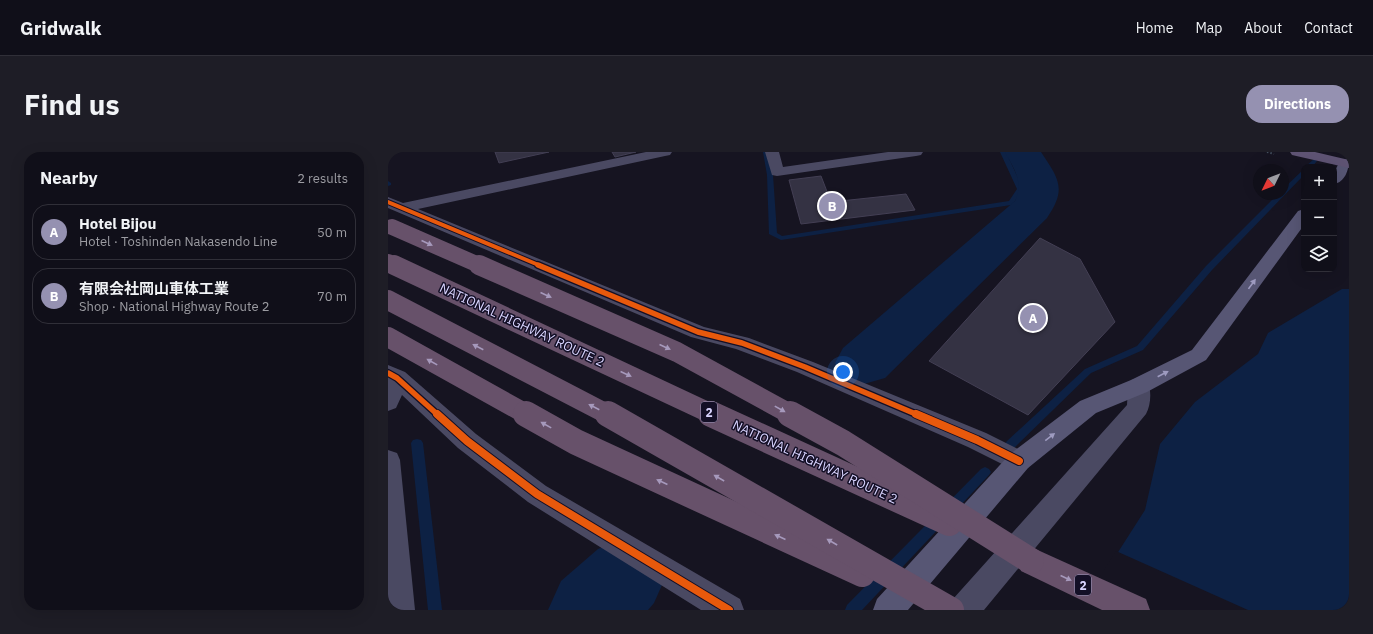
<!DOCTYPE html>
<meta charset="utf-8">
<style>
:root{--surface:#100f19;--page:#1e1d26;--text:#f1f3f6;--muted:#9c9ca2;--line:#302f38;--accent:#9591b1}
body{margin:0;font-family:"IBM Plex Sans","Noto Sans JP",sans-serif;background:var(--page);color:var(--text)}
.controls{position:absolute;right:12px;top:12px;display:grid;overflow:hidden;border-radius:8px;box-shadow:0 4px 16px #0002}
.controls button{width:36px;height:36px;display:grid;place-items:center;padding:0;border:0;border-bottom:1px solid var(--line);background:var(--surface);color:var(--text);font:20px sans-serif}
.compass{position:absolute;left:865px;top:12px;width:36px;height:36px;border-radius:50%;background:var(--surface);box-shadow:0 4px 16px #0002;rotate:227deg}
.you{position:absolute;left:455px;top:220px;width:14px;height:14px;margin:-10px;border:3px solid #fff;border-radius:50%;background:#1a73e8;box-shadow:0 0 0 6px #1a73e833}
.badge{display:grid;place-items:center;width:26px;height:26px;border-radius:50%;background:var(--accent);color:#fff;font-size:13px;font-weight:700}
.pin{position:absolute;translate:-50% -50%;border:2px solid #fff;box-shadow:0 1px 4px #0006}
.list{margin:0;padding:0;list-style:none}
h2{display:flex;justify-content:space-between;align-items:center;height:52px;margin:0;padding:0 16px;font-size:17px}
h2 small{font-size:13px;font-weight:400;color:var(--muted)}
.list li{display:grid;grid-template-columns:26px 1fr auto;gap:12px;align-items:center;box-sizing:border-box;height:56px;margin:0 8px 8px;padding:0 8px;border:1px solid var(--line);border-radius:16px}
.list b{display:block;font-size:15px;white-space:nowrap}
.list p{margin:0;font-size:13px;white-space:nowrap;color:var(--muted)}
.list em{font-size:13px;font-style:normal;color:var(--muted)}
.icon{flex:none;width:22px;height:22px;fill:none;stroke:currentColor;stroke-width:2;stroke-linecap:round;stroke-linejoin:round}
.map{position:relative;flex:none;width:961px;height:458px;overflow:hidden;border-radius:16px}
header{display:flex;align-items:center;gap:24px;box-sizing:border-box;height:56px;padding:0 20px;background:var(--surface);border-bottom:1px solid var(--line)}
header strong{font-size:19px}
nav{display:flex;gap:22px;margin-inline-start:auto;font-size:14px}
.intro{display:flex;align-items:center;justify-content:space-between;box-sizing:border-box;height:96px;padding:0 24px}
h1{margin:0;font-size:28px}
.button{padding:10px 18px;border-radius:16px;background:var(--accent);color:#fff;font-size:14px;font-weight:700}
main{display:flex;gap:24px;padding:0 24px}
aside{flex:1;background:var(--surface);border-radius:16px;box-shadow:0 4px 16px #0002}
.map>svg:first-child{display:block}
</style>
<header>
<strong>Gridwalk</strong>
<nav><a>Home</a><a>Map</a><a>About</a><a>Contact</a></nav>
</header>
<div class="intro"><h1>Find us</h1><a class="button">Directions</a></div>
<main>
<aside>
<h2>Nearby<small>2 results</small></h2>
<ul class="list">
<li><span class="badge">A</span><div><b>Hotel Bijou</b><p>Hotel · Toshinden Nakasendo Line</p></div><em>50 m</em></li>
<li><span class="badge">B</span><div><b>有限会社岡山車体工業</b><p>Shop · National Highway Route 2</p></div><em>70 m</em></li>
</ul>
</aside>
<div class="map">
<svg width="961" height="458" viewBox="0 0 961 458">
<rect width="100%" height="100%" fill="#161421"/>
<polygon fill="#0d2144" points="954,137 961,137 961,458 693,458 757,358 772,292 807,250 870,202 880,181"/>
<polygon fill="#161421" points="728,399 860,458 691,458"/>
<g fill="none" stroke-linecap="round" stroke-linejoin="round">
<g fill="#0d2144" fill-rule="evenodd">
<polygon points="375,0 381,0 385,23 389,81 394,84 621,49 629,37 612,0 618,0 635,37 625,52 623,53 393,88 381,82 379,23"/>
<polygon points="926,7 929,9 924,15 917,15"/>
<polygon points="916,17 916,23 824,118 755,198 703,221 627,295 623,296 619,295 617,292 619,289 697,217 749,194 818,114 890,42 895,42 895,37"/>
<polygon points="0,29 3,31 3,33 0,34"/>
<polygon points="29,287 33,288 35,291 54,458 40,458 23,291 25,288"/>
<polygon points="597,315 601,317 603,320 601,323 474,458 457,458 459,453 593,317"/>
</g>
<g fill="#0d2144" fill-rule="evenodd">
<path d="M617,0h36c18,27 26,37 6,66l-162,160 -21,6 -21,-6 -8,-15 8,-15 172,-147c9,-19 -1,-32 -10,-49z"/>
<polygon points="238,385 266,397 278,424 266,451 260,458 160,458 173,429 210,397"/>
</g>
</g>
<g fill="#343243" stroke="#433f54">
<polygon points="107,0 161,0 111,11"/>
<polygon points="224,0 248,0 227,5"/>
<polygon points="433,24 443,50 518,42 527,58 413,72 401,28"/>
<polygon points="652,86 692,107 727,170 640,263 541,209"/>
</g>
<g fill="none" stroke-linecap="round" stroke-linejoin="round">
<polyline stroke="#44505f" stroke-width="2" stroke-dasharray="1.5 2" stroke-linecap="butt" points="879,0 886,2"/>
<g fill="#4a4962" fill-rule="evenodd">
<polygon points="258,0 284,0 282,3 277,4 30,57 316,175 361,186 425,210 598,281 640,302 643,309 640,316 631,319 622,316 580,295 409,220 348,197 303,185 0,56 0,45 15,51"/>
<polygon points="377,0 391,0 395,15 500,0 535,0 533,3 528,4 389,24 384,23"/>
<polygon points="0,213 17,220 88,282 158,334 352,447 356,458 313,458 140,350 70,296 14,243 8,256 0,259"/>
<path d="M751,226l8,2c5,10 4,25 -1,34l-162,196h-35l4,-11 174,-194 1,-19 3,-6z"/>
<polygon points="0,298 9,301 12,308 27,458 0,458"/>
</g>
<g fill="#575674" fill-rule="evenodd">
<path d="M959,7h2c0,11 -4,23 -15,25 0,-10 1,-22 13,-25z"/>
<polygon points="916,57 916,73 818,208 759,240 708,261 640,316 520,458 485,458 489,447 622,302 692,249 743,228 804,198 910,59"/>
</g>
<polygon fill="#5e5373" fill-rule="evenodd" points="902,0 927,0 961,8 961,16 904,3"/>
<polygon fill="#67516a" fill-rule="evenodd" points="643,395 758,447 762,458 714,458 633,419 629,409 633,399"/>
<g stroke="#67516a" stroke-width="16">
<polyline points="4,75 93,114"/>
<polyline points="0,110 8,114"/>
</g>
<g stroke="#67516a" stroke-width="20">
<polyline points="6,113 326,263"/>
<polyline points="91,113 289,200 404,263"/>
<polyline points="0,148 221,263"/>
<polyline points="0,185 140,263"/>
</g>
<g stroke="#67516a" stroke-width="26">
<polyline points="138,262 188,290 474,422"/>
<polyline points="220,262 563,458"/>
<polyline points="323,262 561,371"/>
<polyline points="402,262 455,291 643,409"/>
</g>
<g stroke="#130f26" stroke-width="6">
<polyline id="cycleway-far2" points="0,50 153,114"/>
</g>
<g stroke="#130f26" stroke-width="8">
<g id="cycleway-far1">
<polyline points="150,113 310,180 354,191 417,215 530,263"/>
<polyline points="0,221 9,226 50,263"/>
</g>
</g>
<g stroke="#130f26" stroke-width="10">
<g id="cycleway">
<polyline points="49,262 79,289 149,342 341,458"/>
<polyline points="528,262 589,288 631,309"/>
</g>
</g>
<use href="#cycleway-far2" stroke="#e8590c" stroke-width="4"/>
<use href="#cycleway-far1" stroke="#e8590c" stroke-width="5.5"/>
<use href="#cycleway" stroke="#e8590c" stroke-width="8"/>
</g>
<defs><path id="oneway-solid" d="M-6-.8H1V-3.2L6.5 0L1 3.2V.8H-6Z"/></defs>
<g fill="#a699bc">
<use href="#oneway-solid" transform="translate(39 91) rotate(24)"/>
<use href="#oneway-solid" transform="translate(158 143) rotate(24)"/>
<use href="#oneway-solid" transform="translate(90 195) rotate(-153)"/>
<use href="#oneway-solid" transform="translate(277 195) rotate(24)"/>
<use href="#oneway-solid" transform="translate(44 210) rotate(-151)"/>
<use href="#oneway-solid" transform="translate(238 222) rotate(25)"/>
<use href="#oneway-solid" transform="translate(206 255) rotate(-153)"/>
<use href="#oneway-solid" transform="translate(392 257) rotate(29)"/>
<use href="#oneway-solid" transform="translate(158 273) rotate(-151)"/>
<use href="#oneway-solid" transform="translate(331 326) rotate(-150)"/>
<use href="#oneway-solid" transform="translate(274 330) rotate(-155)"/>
<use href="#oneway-solid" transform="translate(392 385) rotate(-156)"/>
<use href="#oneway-solid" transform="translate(444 390) rotate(-150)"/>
<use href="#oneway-solid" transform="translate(678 426) rotate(25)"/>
</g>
<g fill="#9e9bc0">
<use href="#oneway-solid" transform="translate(864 132) rotate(-54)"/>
<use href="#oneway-solid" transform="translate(775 222) rotate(-27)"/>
<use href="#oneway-solid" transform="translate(662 285) rotate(-38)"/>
</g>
<g text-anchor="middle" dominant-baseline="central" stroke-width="3" stroke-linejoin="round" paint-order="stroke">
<g fill="#130f26" stroke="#9e99be" stroke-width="1">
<rect x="313" y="250" width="16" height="20" rx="3"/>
<rect x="687" y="423" width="16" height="20" rx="3"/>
</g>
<g font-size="12" font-weight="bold" fill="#d9d4ff">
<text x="321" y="260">2</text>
<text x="695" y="433">2</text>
</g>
<g font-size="13" fill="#d9d4ff" stroke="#130f26">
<text transform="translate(134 173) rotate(25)">NATIONAL HIGHWAY ROUTE 2</text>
<text transform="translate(427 310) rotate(25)">NATIONAL HIGHWAY ROUTE 2</text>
</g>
</g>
</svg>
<div class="controls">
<button>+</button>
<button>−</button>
<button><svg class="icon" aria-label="layers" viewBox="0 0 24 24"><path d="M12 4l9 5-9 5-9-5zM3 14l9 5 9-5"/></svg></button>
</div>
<svg class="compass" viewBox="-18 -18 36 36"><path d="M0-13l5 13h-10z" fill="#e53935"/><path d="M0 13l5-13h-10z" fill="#9c9ca2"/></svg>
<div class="you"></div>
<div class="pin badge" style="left:645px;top:166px">A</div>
<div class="pin badge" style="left:444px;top:54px">B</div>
</div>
</main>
